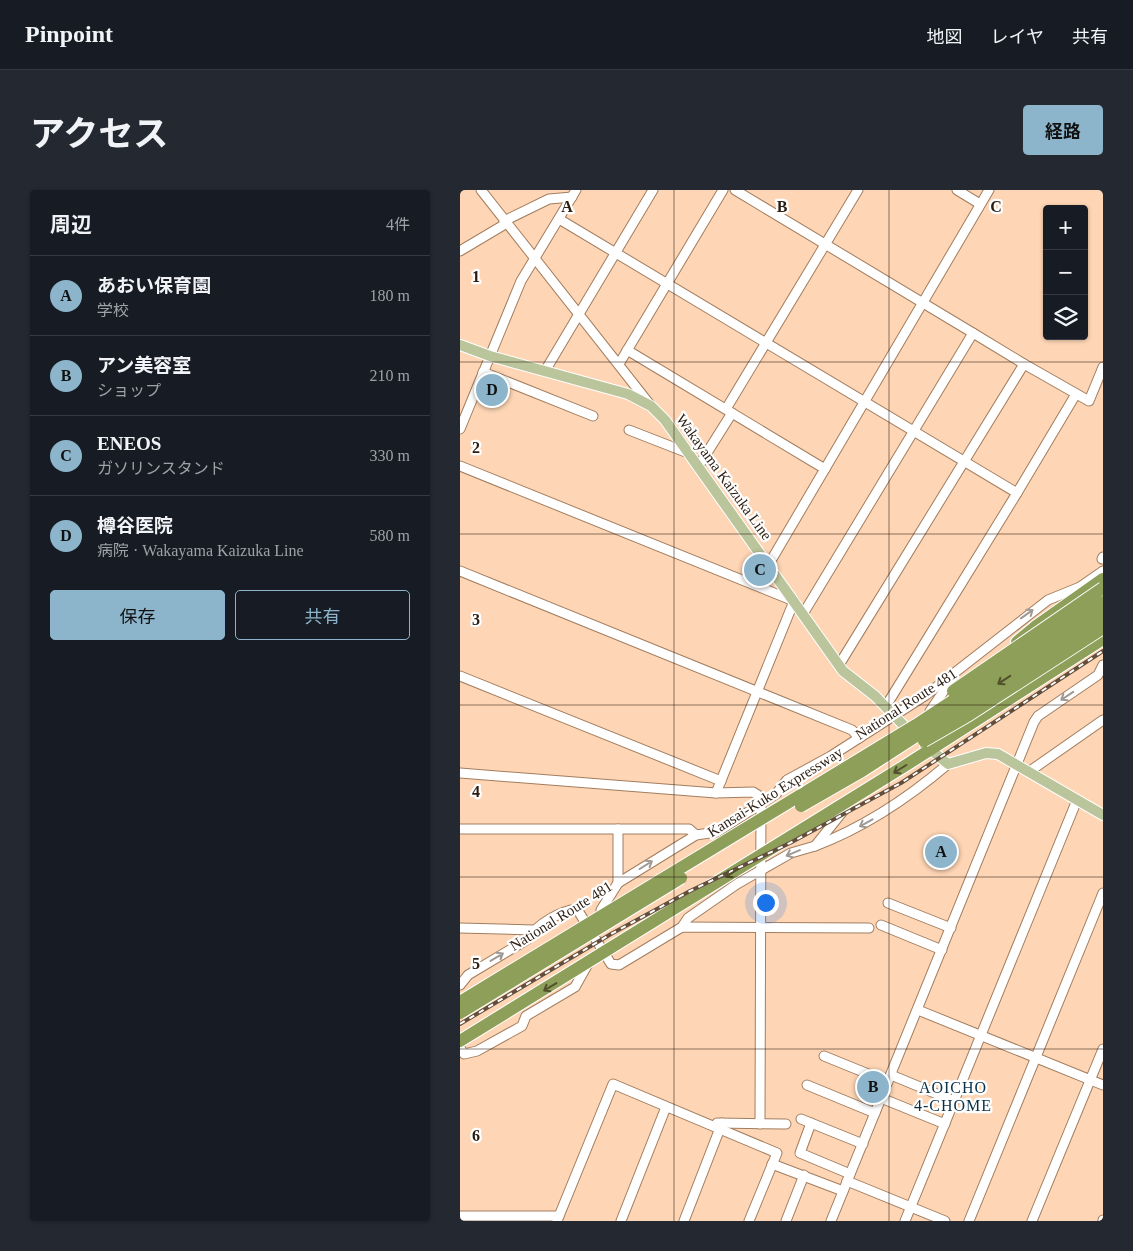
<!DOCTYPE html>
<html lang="ja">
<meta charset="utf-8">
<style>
:root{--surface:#171b24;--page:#242831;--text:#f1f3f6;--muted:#9ea1a6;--line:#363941;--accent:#8cb4cb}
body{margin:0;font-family:"Times New Roman","Noto Sans JP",serif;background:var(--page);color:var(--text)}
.controls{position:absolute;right:15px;top:15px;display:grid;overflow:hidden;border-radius:5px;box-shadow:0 1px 4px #0004}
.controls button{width:45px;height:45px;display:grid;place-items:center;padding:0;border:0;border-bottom:1px solid var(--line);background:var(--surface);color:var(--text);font:25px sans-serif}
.you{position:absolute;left:305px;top:712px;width:18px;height:18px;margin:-12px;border:4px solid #fff;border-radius:50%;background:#1a73e8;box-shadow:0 0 0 8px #1a73e833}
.badge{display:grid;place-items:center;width:32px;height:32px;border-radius:50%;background:var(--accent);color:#111;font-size:16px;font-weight:700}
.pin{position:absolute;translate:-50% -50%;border:2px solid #fff;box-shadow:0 1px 5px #0006}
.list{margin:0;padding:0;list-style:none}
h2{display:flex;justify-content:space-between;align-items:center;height:65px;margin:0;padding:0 20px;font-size:21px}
h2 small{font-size:16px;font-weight:400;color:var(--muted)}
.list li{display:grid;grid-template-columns:32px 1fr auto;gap:15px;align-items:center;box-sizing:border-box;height:80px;padding:0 20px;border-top:1px solid var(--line)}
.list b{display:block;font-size:19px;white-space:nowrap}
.list p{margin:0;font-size:16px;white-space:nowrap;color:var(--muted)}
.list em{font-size:16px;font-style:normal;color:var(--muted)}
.actions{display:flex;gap:10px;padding:15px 20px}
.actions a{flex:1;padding:11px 0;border:1px solid var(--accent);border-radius:5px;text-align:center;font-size:18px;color:var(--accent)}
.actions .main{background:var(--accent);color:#111}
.icon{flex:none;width:28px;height:28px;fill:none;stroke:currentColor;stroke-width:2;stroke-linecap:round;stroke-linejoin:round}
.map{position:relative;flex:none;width:643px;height:1031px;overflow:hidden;border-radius:5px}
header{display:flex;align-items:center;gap:30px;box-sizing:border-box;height:70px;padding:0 25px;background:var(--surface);border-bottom:1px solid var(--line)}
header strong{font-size:24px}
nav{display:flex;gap:28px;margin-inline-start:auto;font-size:18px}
.intro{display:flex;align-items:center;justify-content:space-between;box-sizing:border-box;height:120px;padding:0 30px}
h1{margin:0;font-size:35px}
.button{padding:12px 22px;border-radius:5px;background:var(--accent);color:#111;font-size:18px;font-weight:700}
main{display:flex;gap:30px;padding:0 30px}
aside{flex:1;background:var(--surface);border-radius:5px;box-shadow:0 1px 4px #0004}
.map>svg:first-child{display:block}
</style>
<header>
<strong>Pinpoint</strong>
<nav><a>地図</a><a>レイヤ</a><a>共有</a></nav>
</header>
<div class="intro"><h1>アクセス</h1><a class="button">経路</a></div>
<main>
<aside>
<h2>周辺<small>4件</small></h2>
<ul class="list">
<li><span class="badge">A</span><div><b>あおい保育園</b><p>学校</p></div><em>180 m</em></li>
<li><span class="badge">B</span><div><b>アン美容室</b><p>ショップ</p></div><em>210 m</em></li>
<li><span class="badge">C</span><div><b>ENEOS</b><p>ガソリンスタンド</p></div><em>330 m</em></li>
<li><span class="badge">D</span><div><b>樽谷医院</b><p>病院 · Wakayama Kaizuka Line</p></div><em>580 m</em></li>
</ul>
<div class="actions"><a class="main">保存</a><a>共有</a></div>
</aside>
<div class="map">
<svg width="643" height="1031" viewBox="0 0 643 1031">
<rect width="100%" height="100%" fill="#fed6b5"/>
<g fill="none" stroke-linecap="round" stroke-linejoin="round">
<g stroke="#a27d5e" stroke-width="11">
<g id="minor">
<polyline points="21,0 191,216"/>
<polyline points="275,0 513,143"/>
<polyline points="497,0 520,14"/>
<polyline points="99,29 557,303 426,516"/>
<polyline points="44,31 89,9 112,7"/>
<polyline points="0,61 47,33"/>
<polyline points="167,160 365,279"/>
<polyline points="159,174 263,0"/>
<polyline points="85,181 193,0"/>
<polyline points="23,182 133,226"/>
<polyline points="266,219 398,0"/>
<polyline points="0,239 61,91 116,0"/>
<polyline points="169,240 228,263"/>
<polyline points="0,276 334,411 256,603"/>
<polyline points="238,277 272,223"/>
<polyline points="557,303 616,204"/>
<polyline points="642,369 643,367"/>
<polyline points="309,374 529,0"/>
<polyline points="0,381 392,540 399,548"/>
<polyline points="343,424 513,143 564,174"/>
<polyline points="379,475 564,174 629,211 643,177"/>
<polyline points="0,486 261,591"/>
<polyline points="470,521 492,489"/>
<polyline points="570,581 643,530"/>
<polyline points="0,583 256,603 293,602 301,607 300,934"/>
<polyline points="0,639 229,639 236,645"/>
<path d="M355,656c50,-19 92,-47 133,-82"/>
<polyline points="158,693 158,639"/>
<polyline points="428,713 491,738"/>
<polyline points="141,720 158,693 236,645 257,642 316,604 327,590 371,566 466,505 588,410 620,397 643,381"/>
<polyline points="421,735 482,760"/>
<polyline points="222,737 228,728 277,694 331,663 355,656 388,615"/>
<polyline points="0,738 73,740"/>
<path d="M0,795l8,-10 60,-36c9,-15 32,-28 49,-30l34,55 8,1 63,-38 187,1"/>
<polyline points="458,820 643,895"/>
<polyline points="0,858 4,864 17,861 62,836 66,826 115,797 129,772"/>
<polyline points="364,866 428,892"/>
<polyline points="431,885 494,911"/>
<polyline points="347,895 415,923"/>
<polyline points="421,908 485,934"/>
<polyline points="341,929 403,954"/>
<polyline points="257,933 326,934"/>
<polyline points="351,933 340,963 390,984"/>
<polyline points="312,974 383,1001"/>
<polyline points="387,991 485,1031"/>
<polyline points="0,1026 99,1026"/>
<polyline points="97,1031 153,894 317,963 289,1031"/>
<polyline points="161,1031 206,917"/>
<polyline points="224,1031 262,933"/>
<polyline points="326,1031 344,985"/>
<polyline points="371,1031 574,532 578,526 638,485 643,475"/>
<polyline points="445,1031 617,610"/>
<polyline points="509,1031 643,703"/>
<polyline points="572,1031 643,859"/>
<polyline points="643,1031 643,1030"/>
</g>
</g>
<g stroke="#fff" stroke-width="12">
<g id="major">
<polyline points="0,155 30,166 168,204 191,216 205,230 383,481 415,506 452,544"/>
<polyline points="465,555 488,574 526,563 538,564 643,625"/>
</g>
</g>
<g stroke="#fff" stroke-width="14">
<g id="highway">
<polyline points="557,452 575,437 643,389"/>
<polyline points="0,851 443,577 643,449"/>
</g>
</g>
<use href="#minor" stroke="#fff" stroke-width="9"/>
<use href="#major" stroke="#bbc59b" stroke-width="10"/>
<use href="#highway" stroke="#8d9f58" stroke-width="12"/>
<g stroke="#634e3c" stroke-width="4">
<polyline id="rail" points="0,834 151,744 230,701 330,653 441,593 643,461"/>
</g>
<use href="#rail" stroke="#fff" stroke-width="2" stroke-dasharray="5.5" stroke-linecap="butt"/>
<g stroke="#fff" stroke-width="14" stroke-linecap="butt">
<g id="highway-bridge">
<polyline points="493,501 643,398"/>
<polyline points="464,551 509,525 643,438"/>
<polyline points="341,616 402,581 643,425"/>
<polyline points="0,812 456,535 643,412"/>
<polyline points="0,823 221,688"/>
</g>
</g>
<use href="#highway-bridge" stroke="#8d9f58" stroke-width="12"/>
</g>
<defs><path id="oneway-shaft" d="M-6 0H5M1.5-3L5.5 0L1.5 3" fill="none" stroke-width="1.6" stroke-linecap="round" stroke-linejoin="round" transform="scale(1.25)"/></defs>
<g stroke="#a09993">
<use href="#oneway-shaft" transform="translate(567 424) rotate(-36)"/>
<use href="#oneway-shaft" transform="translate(607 506) rotate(146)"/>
<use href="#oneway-shaft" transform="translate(406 633) rotate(151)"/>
<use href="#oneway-shaft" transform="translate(333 663) rotate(157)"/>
<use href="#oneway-shaft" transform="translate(186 675) rotate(-32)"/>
<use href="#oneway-shaft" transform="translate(37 767) rotate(-31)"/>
</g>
<g stroke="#52502d">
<use href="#oneway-shaft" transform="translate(544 490) rotate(147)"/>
<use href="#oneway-shaft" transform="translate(440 579) rotate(148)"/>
<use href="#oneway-shaft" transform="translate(272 683) rotate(148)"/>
<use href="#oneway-shaft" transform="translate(90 797) rotate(149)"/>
</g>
<path fill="none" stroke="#2b1c10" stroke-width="1" stroke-opacity="0.55" d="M214,0v1031M429,0v1031M0,172h643M0,344h643M0,515h643M0,687h643M0,859h643"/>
<g text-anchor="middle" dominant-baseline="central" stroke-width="4.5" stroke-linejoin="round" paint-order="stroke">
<g font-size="15" fill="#2b1c10" stroke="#fff">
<text transform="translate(264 287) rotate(54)">Wakayama Kaizuka Line</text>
<text transform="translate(446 514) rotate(-33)">National Route 481</text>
<text transform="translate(315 602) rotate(-32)">Kansai-Kuko Expressway</text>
<text transform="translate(101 726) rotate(-32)">National Route 481</text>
</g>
<g font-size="16" letter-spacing="1" fill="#093047" stroke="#fff">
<text x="493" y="897">AOICHO<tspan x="493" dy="18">4-CHOME</tspan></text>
</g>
</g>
<g font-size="16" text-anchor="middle" font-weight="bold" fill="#2b1c10" stroke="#fff" stroke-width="4.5" stroke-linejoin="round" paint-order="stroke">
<text x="107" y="22">A</text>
<text x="322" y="22">B</text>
<text x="536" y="22">C</text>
<text x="16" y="92">1</text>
<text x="16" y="263">2</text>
<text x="16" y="435">3</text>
<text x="16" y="607">4</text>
<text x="16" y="779">5</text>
<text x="16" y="951">6</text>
</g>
</svg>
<div class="controls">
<button>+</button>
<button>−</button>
<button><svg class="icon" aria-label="layers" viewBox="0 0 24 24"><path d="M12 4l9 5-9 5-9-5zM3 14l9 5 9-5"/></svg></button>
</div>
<div class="you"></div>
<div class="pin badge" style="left:481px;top:662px">A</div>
<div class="pin badge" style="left:413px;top:897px">B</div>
<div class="pin badge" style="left:300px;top:380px">C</div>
<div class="pin badge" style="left:32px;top:200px">D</div>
</div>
</main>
